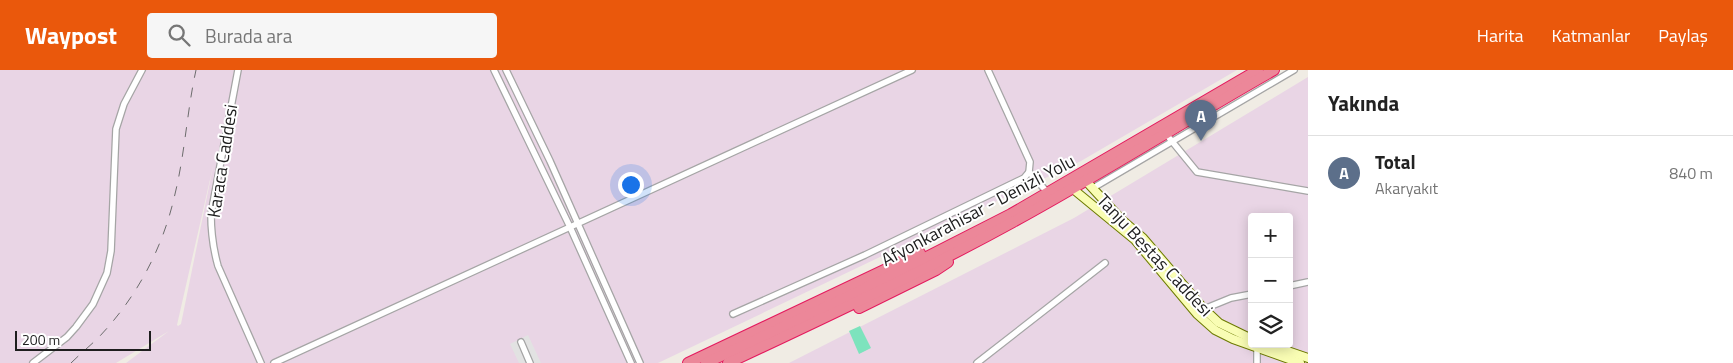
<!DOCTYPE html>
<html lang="tr">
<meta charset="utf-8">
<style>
:root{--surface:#fff;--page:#f6f6f6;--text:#222;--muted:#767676;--line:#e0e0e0;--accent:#ea580c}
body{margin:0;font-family:"Titillium Web",sans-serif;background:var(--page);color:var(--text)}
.controls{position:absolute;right:15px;bottom:15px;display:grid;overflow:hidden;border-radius:5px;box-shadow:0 2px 12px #0003}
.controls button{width:45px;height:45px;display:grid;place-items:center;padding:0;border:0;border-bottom:1px solid var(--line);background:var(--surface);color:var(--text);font:25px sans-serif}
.scale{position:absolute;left:15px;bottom:12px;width:136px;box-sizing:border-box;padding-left:5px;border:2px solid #1e1e1e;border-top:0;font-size:14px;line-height:18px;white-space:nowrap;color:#1e1e1e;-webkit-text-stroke:4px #fff;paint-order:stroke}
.you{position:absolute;left:630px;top:114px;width:18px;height:18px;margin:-12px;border:4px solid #fff;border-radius:50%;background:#1a73e8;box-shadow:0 0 0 8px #1a73e833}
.badge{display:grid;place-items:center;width:32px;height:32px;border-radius:50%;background:var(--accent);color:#fff;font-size:16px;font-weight:700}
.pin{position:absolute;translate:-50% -41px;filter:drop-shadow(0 1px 2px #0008)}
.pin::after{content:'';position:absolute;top:26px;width:18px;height:15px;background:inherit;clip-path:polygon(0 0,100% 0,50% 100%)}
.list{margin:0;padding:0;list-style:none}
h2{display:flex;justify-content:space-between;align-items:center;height:65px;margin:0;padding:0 20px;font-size:21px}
h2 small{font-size:16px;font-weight:400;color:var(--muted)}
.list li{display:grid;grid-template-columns:32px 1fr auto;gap:15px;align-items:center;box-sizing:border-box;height:75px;padding:0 20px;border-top:1px solid var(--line)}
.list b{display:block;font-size:19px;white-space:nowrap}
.list p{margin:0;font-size:16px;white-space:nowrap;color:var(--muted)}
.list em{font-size:16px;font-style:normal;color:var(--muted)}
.icon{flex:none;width:28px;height:28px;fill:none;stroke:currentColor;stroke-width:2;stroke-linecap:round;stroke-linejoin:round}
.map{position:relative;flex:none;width:1308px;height:293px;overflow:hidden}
header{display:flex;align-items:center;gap:30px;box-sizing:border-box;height:70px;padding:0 25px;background:var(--accent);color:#fff}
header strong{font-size:24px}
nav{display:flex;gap:28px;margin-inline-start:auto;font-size:18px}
.search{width:350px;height:45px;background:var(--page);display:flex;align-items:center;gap:12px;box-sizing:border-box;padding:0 18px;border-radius:5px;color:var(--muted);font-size:19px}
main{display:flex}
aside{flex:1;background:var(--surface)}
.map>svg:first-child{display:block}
</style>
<header>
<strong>Waypost</strong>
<div class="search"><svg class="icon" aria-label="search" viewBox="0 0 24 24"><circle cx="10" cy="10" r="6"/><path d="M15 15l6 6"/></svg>Burada ara</div>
<nav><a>Harita</a><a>Katmanlar</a><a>Paylaş</a></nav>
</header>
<main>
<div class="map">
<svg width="1308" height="293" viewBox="0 0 1308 293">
<rect width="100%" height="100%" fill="#f0ece4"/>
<g fill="#e9d5e5" fill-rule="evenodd">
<path d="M0,0h1237l-156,91 -423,202h-532l43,-32 -53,32h-116zM214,92l-33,162 -3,2 -1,-1z"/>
<path d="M1308,7v286h-519l285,-145zM1252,147h37v127h-37z"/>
</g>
<polygon fill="#7de3bd" points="860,256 871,278 859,284 849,261"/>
<polygon fill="#e2e2e2" points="528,265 541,293 519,293 510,274"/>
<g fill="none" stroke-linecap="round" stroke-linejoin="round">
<g stroke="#a5a5a5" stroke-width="8">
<g id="street">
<path d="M238,0l-27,144c0,18 2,34 7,52l43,97"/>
<polyline points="494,0 570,157 631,293"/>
<polyline points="506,0 550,91 640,293"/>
<polyline points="1166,64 1197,102 1308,121"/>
<polyline points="1029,102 1048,123"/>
<polyline points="1093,118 1294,0"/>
<polyline points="1289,216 1308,212"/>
<polyline points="1204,239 1231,228 1252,224"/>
<polyline points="733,244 865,185 1024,108 1029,102 1030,92 988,0"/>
<polyline points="521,272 530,293"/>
<polyline points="33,293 67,267 76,257 93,234 107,203 111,181 116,59 124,34 142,0"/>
<polyline points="274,293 912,0"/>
<polyline points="977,293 1105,193"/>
<polyline points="1257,293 1257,278"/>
</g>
</g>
<g stroke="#6c7a00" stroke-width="10">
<g id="secondary">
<polyline points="1086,111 1121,149 1143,168 1204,239 1219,253 1252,269"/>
<polyline points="1073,119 1135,170 1197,244 1215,260 1233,269 1300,293"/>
<polyline points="1267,274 1308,288"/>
</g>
</g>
<g stroke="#e41a5e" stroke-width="12">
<g id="highway">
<polyline points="859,238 936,200 948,192"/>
<polyline points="688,293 920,183"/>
<polyline points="706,293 858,222 1011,144 1258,0"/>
<path d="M728,293c96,-45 192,-90 285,-141 88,-48 173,-102 261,-152"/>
</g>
</g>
<use href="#street" stroke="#fff" stroke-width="5.5"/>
<use href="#secondary" stroke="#f9fdb4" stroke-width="8"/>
<use href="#highway" stroke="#ec8799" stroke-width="10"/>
<path stroke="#6c6c6c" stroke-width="1" stroke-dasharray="10 10" stroke-linecap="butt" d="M71,293c9,-9 19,-17 28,-26 38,-40 64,-89 76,-143 10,-41 12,-83 21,-124"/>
</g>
<g text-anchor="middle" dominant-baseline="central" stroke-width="4" stroke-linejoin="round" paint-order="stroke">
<g font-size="18" fill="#1e1e1e" stroke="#fff">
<text transform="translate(222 91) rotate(-81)">Karaca Caddesi</text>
<text transform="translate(978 140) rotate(-28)">Afyonkarahisar - Denizli Yolu</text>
<text transform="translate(1155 185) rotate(47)">Tanju Beştaş Caddesi</text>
</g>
</g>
</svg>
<div class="controls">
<button>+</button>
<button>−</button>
<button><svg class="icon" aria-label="layers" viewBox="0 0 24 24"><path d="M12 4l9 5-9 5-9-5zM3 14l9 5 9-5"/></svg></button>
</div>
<div class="scale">200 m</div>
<div class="you"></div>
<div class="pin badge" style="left:1201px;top:71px;background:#5c6f8a">A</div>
</div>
<aside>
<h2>Yakında<small></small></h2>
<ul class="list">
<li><span class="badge" style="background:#5c6f8a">A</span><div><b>Total</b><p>Akaryakıt</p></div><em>840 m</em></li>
</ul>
</aside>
</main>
